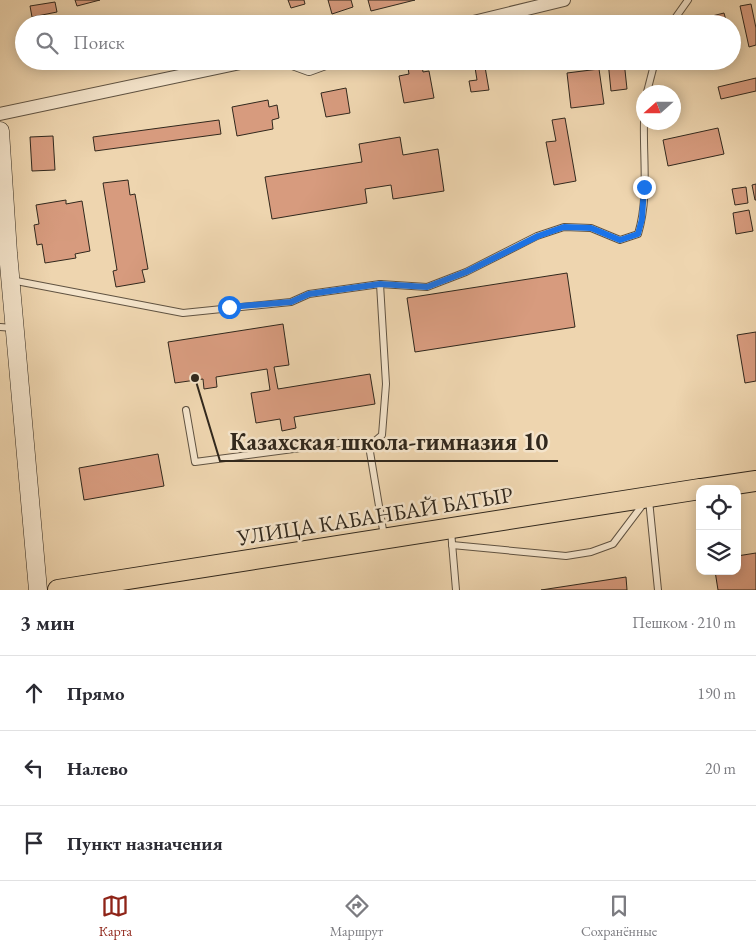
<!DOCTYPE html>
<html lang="ru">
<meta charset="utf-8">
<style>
:root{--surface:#fff;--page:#f2f2f3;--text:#2b2b33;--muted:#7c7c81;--line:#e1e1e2;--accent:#8f2418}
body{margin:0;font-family:"EB Garamond",serif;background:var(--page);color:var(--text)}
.controls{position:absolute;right:15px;bottom:15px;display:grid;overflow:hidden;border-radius:10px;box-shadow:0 2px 12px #0003}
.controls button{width:45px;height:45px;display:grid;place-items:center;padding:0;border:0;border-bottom:1px solid var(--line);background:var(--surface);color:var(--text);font:25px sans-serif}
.compass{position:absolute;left:636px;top:85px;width:45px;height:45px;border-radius:50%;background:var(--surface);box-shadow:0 2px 12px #0003;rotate:249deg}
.stop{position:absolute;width:15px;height:15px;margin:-11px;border:4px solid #1a73e8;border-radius:50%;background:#fff}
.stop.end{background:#1a73e8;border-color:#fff;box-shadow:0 1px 5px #0008}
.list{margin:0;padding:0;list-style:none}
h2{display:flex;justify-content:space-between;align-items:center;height:65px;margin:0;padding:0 20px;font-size:21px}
h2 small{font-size:16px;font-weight:400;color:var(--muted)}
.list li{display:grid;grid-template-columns:32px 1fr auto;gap:15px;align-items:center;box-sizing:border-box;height:75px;padding:0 20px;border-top:1px solid var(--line)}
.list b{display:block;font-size:19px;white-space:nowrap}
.list em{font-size:16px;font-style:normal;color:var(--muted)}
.icon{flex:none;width:28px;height:28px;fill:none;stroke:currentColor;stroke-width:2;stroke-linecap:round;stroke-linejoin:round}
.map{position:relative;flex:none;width:756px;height:590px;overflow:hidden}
.search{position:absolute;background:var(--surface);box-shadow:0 2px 12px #0003;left:15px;right:15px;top:15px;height:55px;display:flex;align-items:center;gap:12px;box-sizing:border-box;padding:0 18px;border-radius:28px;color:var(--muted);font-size:19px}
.sheet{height:290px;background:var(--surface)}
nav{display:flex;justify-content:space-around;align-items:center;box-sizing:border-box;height:70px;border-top:1px solid var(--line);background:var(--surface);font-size:14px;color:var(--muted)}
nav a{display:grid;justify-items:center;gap:2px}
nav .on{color:var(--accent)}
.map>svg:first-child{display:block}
</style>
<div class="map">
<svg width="756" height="590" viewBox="0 0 756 590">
<rect width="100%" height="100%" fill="#eed5af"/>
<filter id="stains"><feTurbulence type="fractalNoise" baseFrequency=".004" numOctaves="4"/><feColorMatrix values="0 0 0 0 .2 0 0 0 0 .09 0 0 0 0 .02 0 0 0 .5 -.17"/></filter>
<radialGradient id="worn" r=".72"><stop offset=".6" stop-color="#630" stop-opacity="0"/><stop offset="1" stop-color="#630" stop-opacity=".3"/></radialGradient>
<g fill="#d79b7e" stroke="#31281d">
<polygon points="75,0 100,0 77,6"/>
<polygon points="288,0 304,0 305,4 291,8"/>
<polygon points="328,0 351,0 353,7 332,14"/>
<polygon points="368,0 415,0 371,11"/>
<polygon points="55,2 57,12 32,17 30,6"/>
<polygon points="751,4 756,28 756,45 749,47 740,6"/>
<polygon points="724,13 727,24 702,24 700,19"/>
<polygon points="158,18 159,24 127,24"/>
<polygon points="49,61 71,61 49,66"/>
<polygon points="474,61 484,61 489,90 471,92 469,81 477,80"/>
<polygon points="608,61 624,61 627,89 611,91"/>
<polygon points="422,66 423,72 429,71 434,98 404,103 399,76 409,74 408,68"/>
<polygon points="599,69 604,104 571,108 567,73"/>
<polygon points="756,78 756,91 721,99 718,87"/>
<polygon points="346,88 350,113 326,117 321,93"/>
<polygon points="268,100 269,107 277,105 279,118 272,120 273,129 237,136 232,107"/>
<polygon points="565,118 576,181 554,185 546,142 556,141 552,120"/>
<polygon points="219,120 221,134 95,151 93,137"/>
<polygon points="718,128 724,154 668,166 663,140"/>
<polygon points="53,136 55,170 32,171 30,137"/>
<polygon points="400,137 403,155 438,149 444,191 393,199 391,185 365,189 367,203 272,219 265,177 362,162 359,144"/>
<polygon points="128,180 130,195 135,194 148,269 142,270 145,282 116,287 113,271 117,270 103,183"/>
<polygon points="756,184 756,200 755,200 752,185"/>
<polygon points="746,187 748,203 735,205 732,189"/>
<polygon points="66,200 66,204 82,201 90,251 75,254 76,258 45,263 42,244 37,245 34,225 39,224 36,205"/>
<polygon points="749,210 753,231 736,234 733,213"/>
<polygon points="567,273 575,327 415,352 407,298"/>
<polygon points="283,324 289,365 274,367 278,389 370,374 375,404 294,417 296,428 282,431 280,419 256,423 251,393 270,390 267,369 216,377 217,387 204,389 203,379 175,383 168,342"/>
<polygon points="756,332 756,381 745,383 737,335"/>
<polygon points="158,454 164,486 84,500 79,468"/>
<polygon points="756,553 756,590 718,590 715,571 737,571 737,556"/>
<polygon points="626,577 627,590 541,590"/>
</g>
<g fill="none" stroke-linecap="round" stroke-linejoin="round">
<g stroke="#605342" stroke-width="8">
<g id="lane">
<polyline points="671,24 688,0"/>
<polyline points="647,92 655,61"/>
<polyline points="11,280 183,313 291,302 309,294 380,284 386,384 382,435 369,446"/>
<path d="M380,284l47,3 39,-15 71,-36 27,-9 27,1 29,12 18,-6c11,-36 5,-75 6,-112"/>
<polyline points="0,327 14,328"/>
<polyline points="186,410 195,462 354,441 369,446 384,536"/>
<polyline points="649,500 658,590"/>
<polyline points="451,531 456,590"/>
<polyline points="452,545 566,556 591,552 613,544 644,503"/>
</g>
</g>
<g stroke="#605342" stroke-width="14">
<g id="street">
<polyline points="465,24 564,0"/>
<polyline points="287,61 309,69 331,61"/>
<polyline points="0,114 250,61"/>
</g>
</g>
<g stroke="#31281d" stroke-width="19">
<polyline id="secondary" points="0,131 8,253 38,590"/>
</g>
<g stroke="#31281d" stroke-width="22">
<g id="primary">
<polyline points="702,489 756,481"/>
<polyline points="58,590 700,489"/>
</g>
</g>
<use href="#lane" stroke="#f4e4cb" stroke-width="6"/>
<use href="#street" stroke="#f4e4cb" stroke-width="12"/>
<use href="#secondary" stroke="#f4e4cb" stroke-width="18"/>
<use href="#primary" stroke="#eed5af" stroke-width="20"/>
</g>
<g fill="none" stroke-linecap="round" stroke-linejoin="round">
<polyline stroke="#1a73e8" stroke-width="6" points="229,307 291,302 309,294 380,284 427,287 466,272 538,236 564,227 591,228 620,240 638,234 642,219 644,187"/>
</g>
<g text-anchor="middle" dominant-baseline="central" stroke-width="5" stroke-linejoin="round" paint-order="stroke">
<g font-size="22" fill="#31281d" stroke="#f4e4cb">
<text transform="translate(375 516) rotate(-9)">УЛИЦА КАБАНБАЙ БАТЫР</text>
</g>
</g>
<path fill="none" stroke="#31281d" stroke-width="2" d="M195 378L220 461H558"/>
<circle fill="#31281d" stroke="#f4e4cb" stroke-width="2" cx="195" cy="378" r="5"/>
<g font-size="24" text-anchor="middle" font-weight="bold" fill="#31281d" stroke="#f4e4cb" stroke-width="5" stroke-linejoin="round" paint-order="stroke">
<text x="389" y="450">Казахская школа-гимназия 10</text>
</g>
<rect width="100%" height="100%" filter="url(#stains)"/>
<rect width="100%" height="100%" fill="url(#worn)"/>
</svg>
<div class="controls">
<button><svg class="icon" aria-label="locate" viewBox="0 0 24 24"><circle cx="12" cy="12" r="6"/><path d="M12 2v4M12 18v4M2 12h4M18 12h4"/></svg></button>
<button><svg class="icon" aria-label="layers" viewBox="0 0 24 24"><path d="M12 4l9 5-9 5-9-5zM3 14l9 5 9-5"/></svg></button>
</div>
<svg class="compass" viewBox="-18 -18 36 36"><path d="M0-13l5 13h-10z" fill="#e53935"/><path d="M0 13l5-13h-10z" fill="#7c7c81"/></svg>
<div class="stop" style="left:229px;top:307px"></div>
<div class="stop end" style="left:644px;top:187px"></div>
<div class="search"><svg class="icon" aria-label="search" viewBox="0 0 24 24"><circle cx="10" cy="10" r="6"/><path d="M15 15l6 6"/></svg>Поиск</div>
</div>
<section class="sheet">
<h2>3 мин<small>Пешком · 210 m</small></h2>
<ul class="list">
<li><svg class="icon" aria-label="ahead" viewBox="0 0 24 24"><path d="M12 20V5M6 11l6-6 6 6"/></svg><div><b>Прямо</b></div><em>190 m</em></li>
<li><svg class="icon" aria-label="left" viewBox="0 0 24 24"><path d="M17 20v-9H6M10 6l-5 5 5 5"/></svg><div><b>Налево</b></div><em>20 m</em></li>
<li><svg class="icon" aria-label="arrive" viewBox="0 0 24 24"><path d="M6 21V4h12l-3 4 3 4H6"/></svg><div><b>Пункт назначения</b></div></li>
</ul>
</section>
<nav>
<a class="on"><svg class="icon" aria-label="map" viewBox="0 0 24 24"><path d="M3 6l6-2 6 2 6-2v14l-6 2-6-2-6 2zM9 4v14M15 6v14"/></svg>Карта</a>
<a><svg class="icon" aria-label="directions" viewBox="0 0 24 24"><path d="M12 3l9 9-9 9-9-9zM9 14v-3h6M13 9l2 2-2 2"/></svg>Маршрут</a>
<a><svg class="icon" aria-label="saved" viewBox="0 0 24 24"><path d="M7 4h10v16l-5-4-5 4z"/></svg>Сохранённые</a>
</nav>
